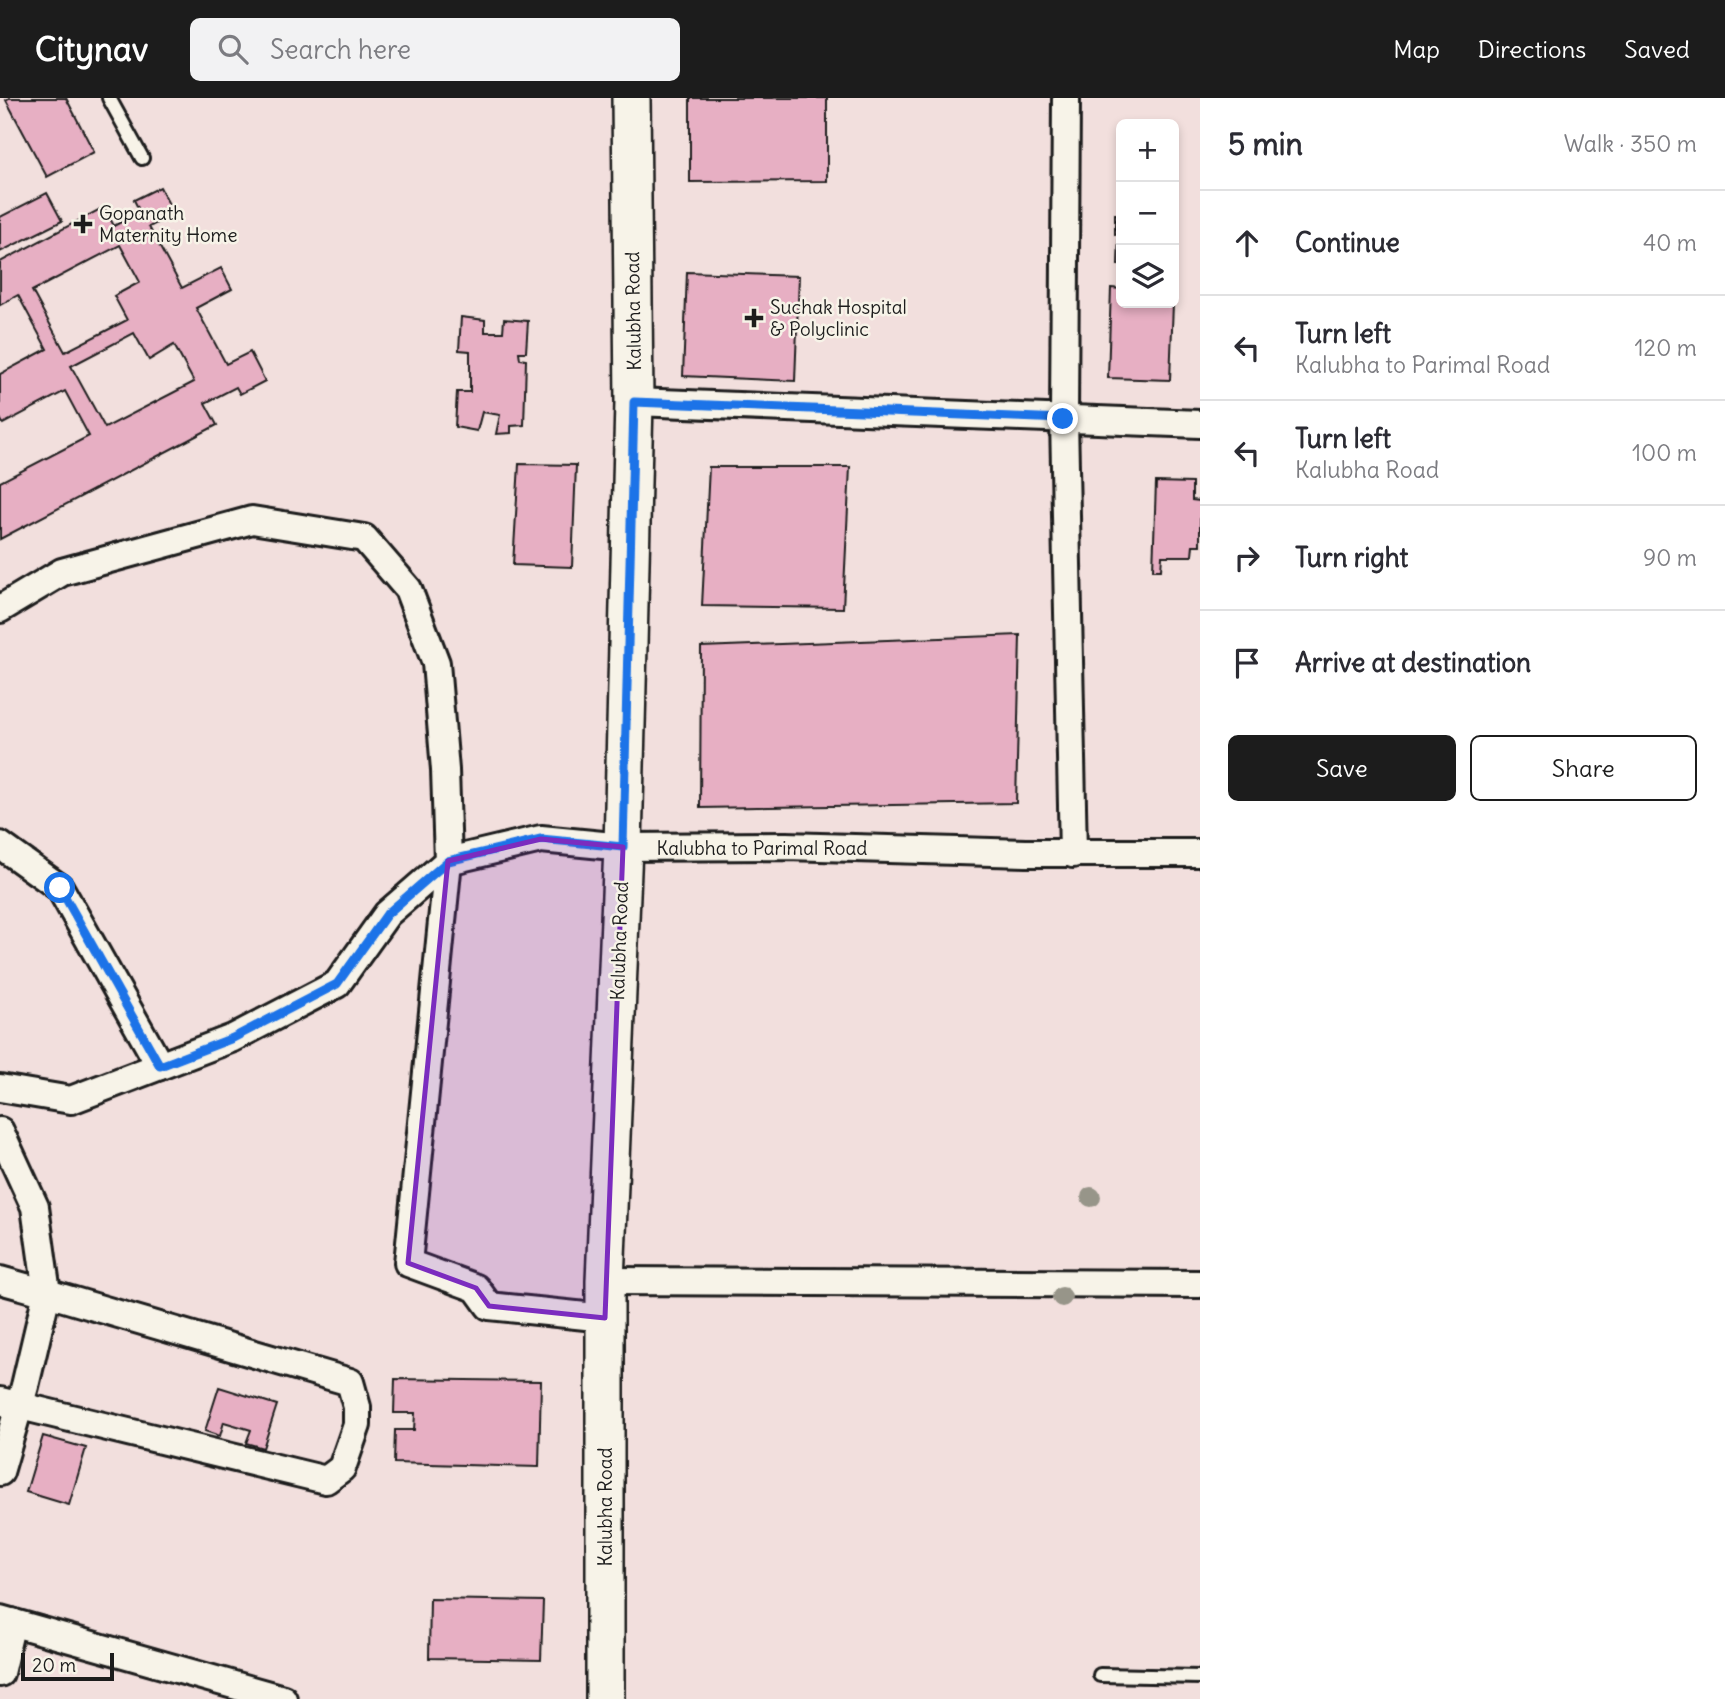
<!DOCTYPE html>
<meta charset="utf-8">
<style>
:root{--surface:#fff;--page:#f2f2f3;--text:#2b2b33;--muted:#7c7c81;--line:#e1e1e2;--accent:#1c1c1c}
body{margin:0;font-family:Delius,sans-serif;background:var(--page);color:var(--text)}
.controls{position:absolute;right:21px;top:21px;display:grid;overflow:hidden;border-radius:10px;box-shadow:0 4px 10px #0003}
.controls button{width:63px;height:63px;display:grid;place-items:center;padding:0;border:0;border-bottom:2px solid var(--line);background:var(--surface);color:var(--text);font:35px sans-serif}
.scale{position:absolute;left:21px;bottom:18px;width:93px;box-sizing:border-box;padding-left:7px;border:4px solid #1c1c1c;border-top:0;font-size:19px;line-height:24px;white-space:nowrap;color:#1c1c1c;-webkit-text-stroke:5px #f7f3e8;paint-order:stroke}
.stop{position:absolute;width:21px;height:21px;margin:-16px;border:5px solid #1a73e8;border-radius:50%;background:#fff}
.stop.end{background:#1a73e8;border-color:#fff;box-shadow:0 2px 7px #0008}
.list{margin:0;padding:0;list-style:none}
h2{display:flex;justify-content:space-between;align-items:center;height:91px;margin:0;padding:0 28px;font-size:30px}
h2 small{font-size:23px;font-weight:400;color:var(--muted)}
.list li{display:grid;grid-template-columns:46px 1fr auto;gap:21px;align-items:center;box-sizing:border-box;height:105px;padding:0 28px;border-top:2px solid var(--line)}
.list b{display:block;font-size:26px;white-space:nowrap}
.list p{margin:0;font-size:23px;white-space:nowrap;color:var(--muted)}
.list em{font-size:23px;font-style:normal;color:var(--muted)}
.actions{display:flex;gap:14px;padding:21px 28px}
.actions a{flex:1;padding:16px 0;border:2px solid var(--accent);border-radius:10px;text-align:center;font-size:24px;color:var(--accent)}
.actions .main{background:var(--accent);color:#fff}
.icon{flex:none;width:38px;height:38px;fill:none;stroke:currentColor;stroke-width:2;stroke-linecap:round;stroke-linejoin:round}
.map{position:relative;flex:none;width:1200px;height:1601px;overflow:hidden}
header{display:flex;align-items:center;gap:42px;box-sizing:border-box;height:98px;padding:0 35px;background:var(--accent);color:#fff}
header strong{font-size:33px}
nav{display:flex;gap:38px;margin-inline-start:auto;font-size:24px}
.search{width:490px;height:63px;background:var(--page);display:flex;align-items:center;gap:18px;box-sizing:border-box;padding:0 24px;border-radius:10px;color:var(--muted);font-size:26px}
main{display:flex}
aside{flex:1;background:var(--surface)}
.map>svg:first-child{display:block}
</style>
<header>
<strong>Citynav</strong>
<div class="search"><svg class="icon" aria-label="search" viewBox="0 0 24 24"><circle cx="10" cy="10" r="6"/><path d="M15 15l6 6"/></svg>Search here</div>
<nav><a>Map</a><a>Directions</a><a>Saved</a></nav>
</header>
<main>
<div class="map">
<svg width="1200" height="1601" viewBox="0 0 1200 1601">
<rect width="100%" height="100%" fill="#f2dfdd"/>
<filter id="ink" filterUnits="userSpaceOnUse"><feTurbulence type="fractalNoise" baseFrequency=".0143" numOctaves="2"/><feDisplacementMap in="SourceGraphic" scale="14" xChannelSelector="R" yChannelSelector="G"/><feConvolveMatrix kernelMatrix="1 2 1 2 8 2 1 2 1" color-interpolation-filters="sRGB"/></filter>
<g filter="url(#ink)">
<g fill="#e7afc3" stroke="#1c1c1c" stroke-width="2" fill-rule="evenodd">
<polygon points="9,0 66,0 94,54 47,79 6,2"/>
<polygon points="690,0 827,0 827,83 690,84"/>
<path d="M160,89l14,27 -25,13 33,61 39,-20 11,21 -36,19 30,56 24,-12 15,29 -25,13 -4,-7 -31,16 12,22 -217,114v-57l89,-46 -24,-45 -62,33 -3,-6v-44l47,-25 -29,-54 -18,10v-43l104,-55 10,19 26,-14 -6,-12zM120,147l20,37 -26,14 13,24 -62,32 -33,-61zM134,235l15,27 25,-15 20,37 -89,46 -34,-62z"/>
<polygon points="47,95 62,123 0,154 0,119"/>
<polygon points="1115,116 1121,116 1121,167 1118,167 1119,136 1115,136"/>
<polygon points="687,174 799,178 795,283 683,278"/>
<polygon points="1111,190 1121,191 1121,205 1173,205 1170,282 1108,280"/>
<polygon points="461,219 485,222 485,234 503,234 504,221 528,223 526,254 519,254 520,261 526,262 524,327 511,328 511,335 496,336 500,317 482,314 477,333 455,329 457,294 470,294 470,253 459,252"/>
<polygon points="519,366 576,367 572,469 513,467"/>
<polygon points="709,369 850,369 843,510 702,508"/>
<polygon points="1156,384 1192,385 1192,402 1200,403 1200,447 1193,447 1192,458 1162,458 1161,472 1153,472"/>
<polygon points="1020,537 1016,705 700,710 701,549"/>
<polygon points="395,1281 541,1283 539,1369 394,1365 395,1332 414,1332 415,1315 394,1315"/>
<polygon points="219,1289 277,1307 263,1350 246,1345 251,1332 224,1324 220,1338 205,1333"/>
<polygon points="43,1338 86,1350 69,1407 26,1394"/>
<polygon points="430,1501 543,1503 541,1562 429,1560"/>
</g>
<g fill="none" stroke-linecap="round" stroke-linejoin="round">
<g stroke="#1c1c1c" stroke-width="18">
<g id="lane">
<polyline points="109,0 142,60"/>
<polyline points="1100,1577 1200,1579"/>
</g>
</g>
<g stroke="#1c1c1c" stroke-width="32">
<g id="street">
<polyline points="1066,0 1064,321 1073,756"/>
<polyline points="634,304 1200,326"/>
<polyline points="0,511 62,474 252,422 364,440 408,491 436,565 445,672 448,763 408,1165 476,1190 489,1208 605,1220"/>
<polyline points="0,747 60,790 160,968"/>
<polyline points="0,990 71,1002 233,940 337,886 387,816 448,763 541,741 623,749 786,748 1026,755 1200,755"/>
<polyline points="0,1033 35,1109 47,1195 350,1284 357,1309 357,1327 342,1370 326,1382 0,1303"/>
<polyline points="0,1182 47,1195 25,1288 0,1374"/>
<polyline points="605,1183 1200,1186"/>
<polyline points="0,1521 283,1601"/>
<polyline points="0,1575 12,1524"/>
</g>
</g>
<g stroke="#1c1c1c" stroke-width="42">
<polyline id="secondary" points="605,1601 605,1183 623,749 634,304 631,0"/>
</g>
<use href="#lane" stroke="#f7f3e8" stroke-width="12"/>
<use href="#street" stroke="#f7f3e8" stroke-width="26"/>
<use href="#secondary" stroke="#f7f3e8" stroke-width="37"/>
</g>
<g fill="#979589">
<circle cx="1091" cy="1099" r="10"/>
<circle cx="1062" cy="1199" r="10"/>
</g>
</g>
<g fill="none" stroke-linecap="round" stroke-linejoin="round" filter="url(#ink)">
<polyline stroke="#1a73e8" stroke-width="9" points="60,790 160,968 233,940 337,886 387,816 448,763 541,741 623,749 634,304 1063,321"/>
</g>
<path fill="#7b2cbf" fill-opacity="0.2" stroke="#7b2cbf" stroke-width="5" stroke-linejoin="round" d="M541,741l82,8 -18,471 -116,-12 -13,-18 -68,-25 40,-402z"/>
<g fill="#1c1c1c" stroke="#f7f3e8" stroke-width="2.5">
<path d="M79.5 115.5h7v7h7v7h-7v7h-7v-7h-7v-7h7z"/>
<path d="M750.5 209.5h7v7h7v7h-7v7h-7v-7h-7v-7h7z"/>
</g>
<g text-anchor="middle" dominant-baseline="central" stroke-width="5" stroke-linejoin="round" paint-order="stroke">
<g font-size="19" fill="#1c1c1c" stroke="#f7f3e8" text-anchor="start">
<text x="99" y="115">Gopanath<tspan x="99" dy="22">Maternity Home</tspan></text>
<text x="770" y="209">Suchak Hospital<tspan x="770" dy="22">&amp; Polyclinic</tspan></text>
</g>
<g font-size="19" fill="#1c1c1c" stroke="#f7f3e8">
<text transform="translate(633 213) rotate(-91)">Kalubha Road</text>
<text x="762" y="750">Kalubha to Parimal Road</text>
<text transform="translate(619 843) rotate(-88)">Kalubha Road</text>
<text transform="translate(605 1409) rotate(-90)">Kalubha Road</text>
</g>
</g>
</svg>
<div class="controls">
<button>+</button>
<button>−</button>
<button><svg class="icon" aria-label="layers" viewBox="0 0 24 24"><path d="M12 4l9 5-9 5-9-5zM3 14l9 5 9-5"/></svg></button>
</div>
<div class="scale">20 m</div>
<div class="stop" style="left:60px;top:790px"></div>
<div class="stop end" style="left:1063px;top:321px"></div>
</div>
<aside>
<h2>5 min<small>Walk · 350 m</small></h2>
<ul class="list">
<li><svg class="icon" aria-label="ahead" viewBox="0 0 24 24"><path d="M12 20V5M6 11l6-6 6 6"/></svg><div><b>Continue</b></div><em>40 m</em></li>
<li><svg class="icon" aria-label="left" viewBox="0 0 24 24"><path d="M17 20v-9H6M10 6l-5 5 5 5"/></svg><div><b>Turn left</b><p>Kalubha to Parimal Road</p></div><em>120 m</em></li>
<li><svg class="icon" aria-label="left" viewBox="0 0 24 24"><path d="M17 20v-9H6M10 6l-5 5 5 5"/></svg><div><b>Turn left</b><p>Kalubha Road</p></div><em>100 m</em></li>
<li><svg class="icon" aria-label="right" viewBox="0 0 24 24"><path d="M7 20v-9h11M14 6l5 5-5 5"/></svg><div><b>Turn right</b></div><em>90 m</em></li>
<li><svg class="icon" aria-label="arrive" viewBox="0 0 24 24"><path d="M6 21V4h12l-3 4 3 4H6"/></svg><div><b>Arrive at destination</b></div></li>
</ul>
<div class="actions"><a class="main">Save</a><a>Share</a></div>
</aside>
</main>
